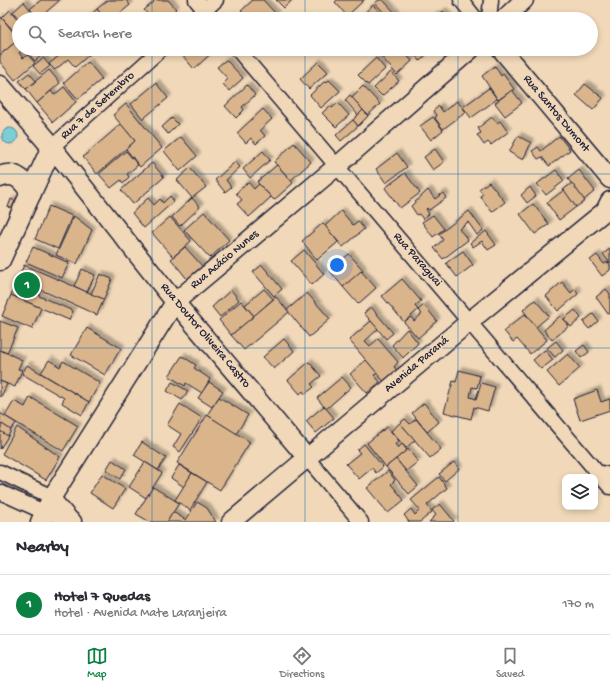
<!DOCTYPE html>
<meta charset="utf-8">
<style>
:root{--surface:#fff;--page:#f2f2f3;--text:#2b2b33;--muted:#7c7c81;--line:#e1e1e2;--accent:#0b8043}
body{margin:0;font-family:"Gochi Hand",sans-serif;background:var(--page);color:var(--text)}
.controls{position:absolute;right:12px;bottom:12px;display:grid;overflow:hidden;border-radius:8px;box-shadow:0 2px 6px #0003}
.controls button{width:36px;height:36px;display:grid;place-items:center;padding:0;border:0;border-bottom:1px solid var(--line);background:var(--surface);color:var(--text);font:20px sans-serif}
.you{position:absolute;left:337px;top:265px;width:14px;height:14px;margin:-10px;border:3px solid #fff;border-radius:50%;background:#1a73e8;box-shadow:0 0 0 6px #1a73e833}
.badge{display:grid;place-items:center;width:26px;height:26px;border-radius:50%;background:var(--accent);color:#fff;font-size:13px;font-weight:700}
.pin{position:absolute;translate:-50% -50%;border:2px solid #fff;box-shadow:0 1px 4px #0006}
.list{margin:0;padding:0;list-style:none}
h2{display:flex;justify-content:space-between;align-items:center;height:52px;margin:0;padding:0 16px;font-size:17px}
h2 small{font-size:13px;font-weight:400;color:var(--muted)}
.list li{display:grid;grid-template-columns:26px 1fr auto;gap:12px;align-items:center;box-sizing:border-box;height:60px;padding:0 16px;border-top:1px solid var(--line)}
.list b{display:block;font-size:15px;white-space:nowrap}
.list p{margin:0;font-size:13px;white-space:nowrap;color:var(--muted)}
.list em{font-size:13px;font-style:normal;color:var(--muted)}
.icon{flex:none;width:22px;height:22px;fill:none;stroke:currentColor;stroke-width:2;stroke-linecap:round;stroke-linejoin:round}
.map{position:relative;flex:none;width:610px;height:522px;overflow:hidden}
.search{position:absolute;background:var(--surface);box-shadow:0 2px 6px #0003;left:12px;right:12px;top:12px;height:44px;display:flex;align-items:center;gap:10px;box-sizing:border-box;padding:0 14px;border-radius:22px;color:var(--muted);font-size:15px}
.sheet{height:112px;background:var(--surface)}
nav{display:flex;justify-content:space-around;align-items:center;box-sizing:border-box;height:56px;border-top:1px solid var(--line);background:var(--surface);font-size:11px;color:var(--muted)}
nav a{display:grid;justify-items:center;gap:2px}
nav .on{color:var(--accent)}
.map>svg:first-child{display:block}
</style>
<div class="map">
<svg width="610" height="522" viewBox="0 0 610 522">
<defs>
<filter id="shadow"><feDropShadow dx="3.5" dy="-3.5" stdDeviation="1" flood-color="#0004"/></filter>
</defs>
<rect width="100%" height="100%" fill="#f0d8b8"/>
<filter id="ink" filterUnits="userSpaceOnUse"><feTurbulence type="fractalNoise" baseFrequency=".025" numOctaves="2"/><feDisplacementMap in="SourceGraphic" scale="8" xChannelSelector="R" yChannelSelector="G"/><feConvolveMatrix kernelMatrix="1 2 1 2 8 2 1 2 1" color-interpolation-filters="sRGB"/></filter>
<g filter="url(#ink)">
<circle fill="#7ccdd6" stroke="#588998" cx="10" cy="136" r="8"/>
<g fill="#dab58c" stroke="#22223b" filter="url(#shadow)">
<polygon points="41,0 60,0 38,19 30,9"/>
<polygon points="108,0 126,0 130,5 113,19 105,19 97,9"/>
<polygon points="152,0 168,0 176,9 164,19 160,19 155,13 150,17 144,10 154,2"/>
<polygon points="253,0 263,0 276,14 271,19 248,19 241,11"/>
<polygon points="276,0 292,0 284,8"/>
<polygon points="337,0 364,0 347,16 335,2"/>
<polygon points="379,0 383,0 399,17 396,19 390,19 375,3"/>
<polygon points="24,2 36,17 34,19 19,19 13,12"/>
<polygon points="373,5 383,16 380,19 360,19 359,18"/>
<polygon points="97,9 105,19 86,19"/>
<polygon points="10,10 19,21 19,33 17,35 2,18"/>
<polygon points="443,11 450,19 430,19 435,14 437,16"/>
<polygon points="1,17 19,39 0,55 0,18"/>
<polygon points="19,39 19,49 24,49 19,53 23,58 28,55 35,63 15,80 0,62 0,55"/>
<polygon points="31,49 37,49 42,55 35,61 27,52"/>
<polygon points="67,49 85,49 90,54 75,67 68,59 55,70 49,64"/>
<polygon points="188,49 216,49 194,69 182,55"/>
<polygon points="386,49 401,49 412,61 397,75 380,55"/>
<polygon points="409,49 432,49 420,61"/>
<polygon points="43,58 50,66 40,74 33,66"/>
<polygon points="376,58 385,69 368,85 358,75"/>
<polygon points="226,60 243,78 229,91 223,84 228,79 217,67"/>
<polygon points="88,62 102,79 78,99 64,83"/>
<polygon points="318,62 328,72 309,89 300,79"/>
<polygon points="495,66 501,76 503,74 514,89 498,100 482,76"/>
<polygon points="49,70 60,83 37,103 26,89"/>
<polygon points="391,72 399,81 382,96 374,88"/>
<polygon points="29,73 36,81 26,89 19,81"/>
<polygon points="329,80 340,91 321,108 310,95 324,82 326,83"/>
<polygon points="156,83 168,98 143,119 131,104"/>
<polygon points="585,84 603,98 593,110 576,95"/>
<polygon points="247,85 255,95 242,107 244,110 236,118 225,106"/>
<polygon points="363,86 380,104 368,115 351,98"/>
<polygon points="64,87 76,102 53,122 37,103 51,91 54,95"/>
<polygon points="489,88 497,99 471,118 463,107"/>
<polygon points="512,90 522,103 505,116 495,103"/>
<polygon points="350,95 363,110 358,115 345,100"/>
<polygon points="457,101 466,112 443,129 435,118 437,116 433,111 439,106 443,112"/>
<polygon points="338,103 349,115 336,127 322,113 330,106 332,108"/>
<polygon points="126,104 162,148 140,167 126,149 135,141 113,115"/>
<polygon points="263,109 272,119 260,130 265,136 256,144 251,138 246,143 237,133"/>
<polygon points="363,110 368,116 358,126 353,120"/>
<polygon points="433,117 443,130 431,140 420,126"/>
<polygon points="492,117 497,123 500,121 508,132 491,145 488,142 484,145 477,135 481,133 478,128"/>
<polygon points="172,118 178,124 168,134 162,127"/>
<polygon points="353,120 358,126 341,141 336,135"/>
<polygon points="121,124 135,141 97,174 83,157"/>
<polygon points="518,136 531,143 523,160 509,152"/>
<polygon points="559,136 570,150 549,166 542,157 538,159 532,151 538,147 541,151"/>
<polygon points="181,137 197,156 180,171 164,151"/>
<polygon points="294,143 311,162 291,180 274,162"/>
<polygon points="435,149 444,162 433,170 424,157"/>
<polygon points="126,151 138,165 127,174 129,177 123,183 121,180 111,188 99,174"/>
<polygon points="263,151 270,160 250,178 243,169"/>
<polygon points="397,153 407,167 386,183 376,169"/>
<polygon points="235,162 240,167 226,180 231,187 225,192 215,180"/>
<polygon points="152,163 164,177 133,204 121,190"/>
<polygon points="277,165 293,183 274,200 257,182"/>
<polygon points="190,168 206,187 192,198 177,180"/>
<polygon points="556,170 564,181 546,195 537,184"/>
<polygon points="579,170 595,191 584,200 568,179"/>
<polygon points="405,173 420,193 400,208 385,188"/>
<polygon points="248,182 254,189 259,184 271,197 249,217 237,204 242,200 236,193"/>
<polygon points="489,182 505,202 492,212 480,196 483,194 479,189"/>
<polygon points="572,183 585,201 576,207 563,190"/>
<polygon points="530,187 536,196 527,203 521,195"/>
<polygon points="428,190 435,199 443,193 446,198 429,210 427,208 426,209 429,214 423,219 419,214 417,215 411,206"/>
<polygon points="564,190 576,207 559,220 547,203"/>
<polygon points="170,196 174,201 144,228 132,213 148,198 154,205 160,199 163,203"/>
<polygon points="192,198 200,207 180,226 172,217"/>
<polygon points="11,199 19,203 16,210 8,207"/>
<polygon points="533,204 549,224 535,234 520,214"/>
<polygon points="49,206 72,216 58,249 35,239"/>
<polygon points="341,211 353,225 358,221 364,229 343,247 325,226"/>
<polygon points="469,211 483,230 477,235 468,222 459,229 468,240 443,259 434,248 443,240 439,234"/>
<polygon points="204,212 229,240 210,258 184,230"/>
<polygon points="433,215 444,229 433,237 422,222"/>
<polygon points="74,216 92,230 77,264 56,255"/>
<polygon points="170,217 191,241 173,257 152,233"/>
<polygon points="323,223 338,242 317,260 302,241"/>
<polygon points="486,231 496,245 488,250 482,241 473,247 470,243"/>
<polygon points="33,247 69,263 62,278 26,262"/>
<polygon points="185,247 203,267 188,280 171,259"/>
<polygon points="610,249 610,263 603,254"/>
<polygon points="304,250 324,274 312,285 291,261"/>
<polygon points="463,251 473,265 457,277 446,263"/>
<polygon points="349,254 363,270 343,287 330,271"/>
<polygon points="597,255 604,264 608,262 610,265 610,270 602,276 590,260"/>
<polygon points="24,265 104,299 97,315 41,290 39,296 73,311 69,320 11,295"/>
<polygon points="262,265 282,289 274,296 253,272"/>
<polygon points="82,269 95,275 87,292 74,286"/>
<polygon points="361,271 376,288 358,304 343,287"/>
<polygon points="100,274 112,279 104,299 91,294"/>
<polygon points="402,279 421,301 415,306 418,310 404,322 382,296"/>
<polygon points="562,282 571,293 575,289 578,294 558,311 546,296"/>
<polygon points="264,289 273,299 254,316 245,305"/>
<polygon points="606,289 610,294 610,313 608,314 596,297"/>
<polygon points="231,290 239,300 220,317 212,307"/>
<polygon points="307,293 330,319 309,337 287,310"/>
<polygon points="11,295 41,308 32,329 2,316"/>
<polygon points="276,297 289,312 244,350 231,335"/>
<polygon points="535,300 549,316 536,327 523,310"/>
<polygon points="241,301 254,316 231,335 219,320"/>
<polygon points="424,305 437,321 418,338 404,322 411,317 414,321 422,314 418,310"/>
<polygon points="371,307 393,333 386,339 364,313"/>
<polygon points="575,310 581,318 571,327 564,319"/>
<polygon points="525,314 547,340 530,354 517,339 513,342 504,331"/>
<polygon points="593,314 598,321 589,329 583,322"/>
<polygon points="560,316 569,326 552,340 544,330"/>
<polygon points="0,321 18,328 7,353 0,350"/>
<polygon points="371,321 378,329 365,341 370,346 378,339 398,362 394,367 399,373 386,384 349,340"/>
<polygon points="87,328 121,348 105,375 71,355"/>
<polygon points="407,329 418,343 403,358 392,345"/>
<polygon points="284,339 294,351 274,369 263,357"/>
<polygon points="556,341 563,350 555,357 547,348"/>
<polygon points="584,345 589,352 581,358 576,351"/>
<polygon points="0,350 22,360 18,369 22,370 15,387 0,381"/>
<polygon points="545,350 553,360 541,369 533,360"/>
<polygon points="568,354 580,368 559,386 547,372"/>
<polygon points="182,356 196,365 194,368 210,379 202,393 186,383 185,386 169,376"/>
<polygon points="49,360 60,367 63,361 100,383 89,402 41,373"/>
<polygon points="366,360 377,373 374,375 380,382 367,393 350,374"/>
<polygon points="309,362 321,376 311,384 314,387 305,394 303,391 300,394 288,380"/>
<polygon points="27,365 89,402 82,415 62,403 64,398 22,374"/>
<polygon points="459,370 480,376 477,388 472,387 470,397 476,399 481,383 495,387 488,411 474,407 471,419 444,412 453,381 456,382"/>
<polygon points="342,377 351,387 326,409 317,398"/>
<polygon points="0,381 7,384 1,397 0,396"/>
<polygon points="172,382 188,391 182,400 167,391"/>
<polygon points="209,382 223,391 212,407 198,398"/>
<polygon points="597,390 601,402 610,399 610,410 580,420 573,399"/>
<polygon points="30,397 78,426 63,451 5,416 14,401 25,407"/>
<polygon points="219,397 248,415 236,434 207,415"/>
<polygon points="424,403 439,422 427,432 412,413"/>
<polygon points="180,404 202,418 180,452 173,447 181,434 167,425"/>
<polygon points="324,406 334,418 316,433 306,421"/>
<polygon points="0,413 16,423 11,430 0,423"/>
<polygon points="207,415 250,442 220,490 177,463"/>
<polygon points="405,419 410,424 416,419 441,449 430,458 400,423"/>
<polygon points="400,423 415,440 406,448 391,431"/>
<polygon points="2,424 11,430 8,436 0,431"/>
<polygon points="17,427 60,457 46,480 2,454"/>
<polygon points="387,427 399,441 395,444 398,448 402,444 407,450 386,467 367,443"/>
<polygon points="0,431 8,436 0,449"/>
<polygon points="142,442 166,458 158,470 134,455"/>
<polygon points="364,444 383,467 376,473 372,468 359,479 346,464 360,453 357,450"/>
<polygon points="408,449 418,462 406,471 396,459"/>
<polygon points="396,459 418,486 409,494 386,467"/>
<polygon points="112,460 126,469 120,479 106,470"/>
<polygon points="145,462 162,473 146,498 129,487"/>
<polygon points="454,462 459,469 445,481 439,474"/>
<polygon points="179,465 192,473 184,487 171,478"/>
<polygon points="388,471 395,480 391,484 404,500 388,513 367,488"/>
<polygon points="192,473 207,482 190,510 175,500"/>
<polygon points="102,474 125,489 113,508 90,493"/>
<polygon points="439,477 447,488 427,505 432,512 420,522 409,522 404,515 411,509 415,515 420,510 411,500"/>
<polygon points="153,487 179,503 167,522 150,522 136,514"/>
<polygon points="197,502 207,508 216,522 188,522 186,520"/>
<polygon points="440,504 454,521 453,522 429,522 436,515 432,510"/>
<polygon points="173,512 186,520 188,522 167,522"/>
</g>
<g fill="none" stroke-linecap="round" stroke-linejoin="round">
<g stroke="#22223b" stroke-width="17">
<g id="minor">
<polyline points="196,0 212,19"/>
<polyline points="461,0 476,19"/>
<polyline points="195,19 216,0"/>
<polyline points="489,19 491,0"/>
<polyline points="237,49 597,472 610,475"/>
<polyline points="52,147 161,49"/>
<polyline points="307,458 361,522"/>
<polyline points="0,472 52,497 72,520"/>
<polyline points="597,472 610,487"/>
<polyline points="0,492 44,512 74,521"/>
</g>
</g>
<g stroke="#22223b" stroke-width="21">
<g id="tertiary">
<polyline points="504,19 524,0"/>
<polyline points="501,49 610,179"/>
<polyline points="52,147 175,302 307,458"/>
<polyline points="40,522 52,497 175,302 336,167 471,49"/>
<polyline points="231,522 470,321 605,211 610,201"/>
</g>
</g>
<g stroke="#22223b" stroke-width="23">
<g id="secondary">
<polyline points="0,86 52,147 0,260"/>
<path d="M0,177c15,-7 24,4 31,16"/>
</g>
</g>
<use href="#minor" stroke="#f0d8b8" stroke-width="14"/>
<use href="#tertiary" stroke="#f0d8b8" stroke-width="18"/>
<use href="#secondary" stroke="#f0d8b8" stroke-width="20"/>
</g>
</g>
<path fill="none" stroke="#1f6fb2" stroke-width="1" stroke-opacity="0.55" d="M152,0v19M305,0v19M458,0v19M152,49v473M305,49v473M458,49v473M0,174h610M0,348h610"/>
<g text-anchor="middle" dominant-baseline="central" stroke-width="3" stroke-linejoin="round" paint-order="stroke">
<g font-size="12" fill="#22223b" stroke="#f0d8b8">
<text transform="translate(98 106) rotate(-42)">Rua 7 de Setembro</text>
<text transform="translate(556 114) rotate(50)">Rua Santos Dumont</text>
<text transform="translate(225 260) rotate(-40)">Rua Acácio Nunes</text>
<text transform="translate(417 260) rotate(49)">Rua Paraguai</text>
<text transform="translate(205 336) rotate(50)">Rua Doutor Oliveira Castro</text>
<text transform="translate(417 365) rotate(-40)">Avenida Paraná</text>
</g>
</g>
</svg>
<div class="controls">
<button><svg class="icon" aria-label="layers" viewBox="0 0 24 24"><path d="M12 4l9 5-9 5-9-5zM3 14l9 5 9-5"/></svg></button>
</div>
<div class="you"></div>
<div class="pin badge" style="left:27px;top:285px">1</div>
<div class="search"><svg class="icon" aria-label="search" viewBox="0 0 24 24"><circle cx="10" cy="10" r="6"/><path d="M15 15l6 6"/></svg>Search here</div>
</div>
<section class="sheet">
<h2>Nearby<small></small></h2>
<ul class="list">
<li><span class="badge">1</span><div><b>Hotel 7 Quedas</b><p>Hotel · Avenida Mate Laranjeira</p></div><em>170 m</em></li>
</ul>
</section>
<nav>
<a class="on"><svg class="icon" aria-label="map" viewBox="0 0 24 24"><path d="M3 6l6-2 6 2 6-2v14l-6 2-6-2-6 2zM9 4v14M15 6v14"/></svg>Map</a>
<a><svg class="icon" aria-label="directions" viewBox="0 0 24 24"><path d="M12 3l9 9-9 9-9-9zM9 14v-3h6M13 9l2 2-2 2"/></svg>Directions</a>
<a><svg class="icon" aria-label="saved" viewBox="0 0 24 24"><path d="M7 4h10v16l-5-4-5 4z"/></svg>Saved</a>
</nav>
